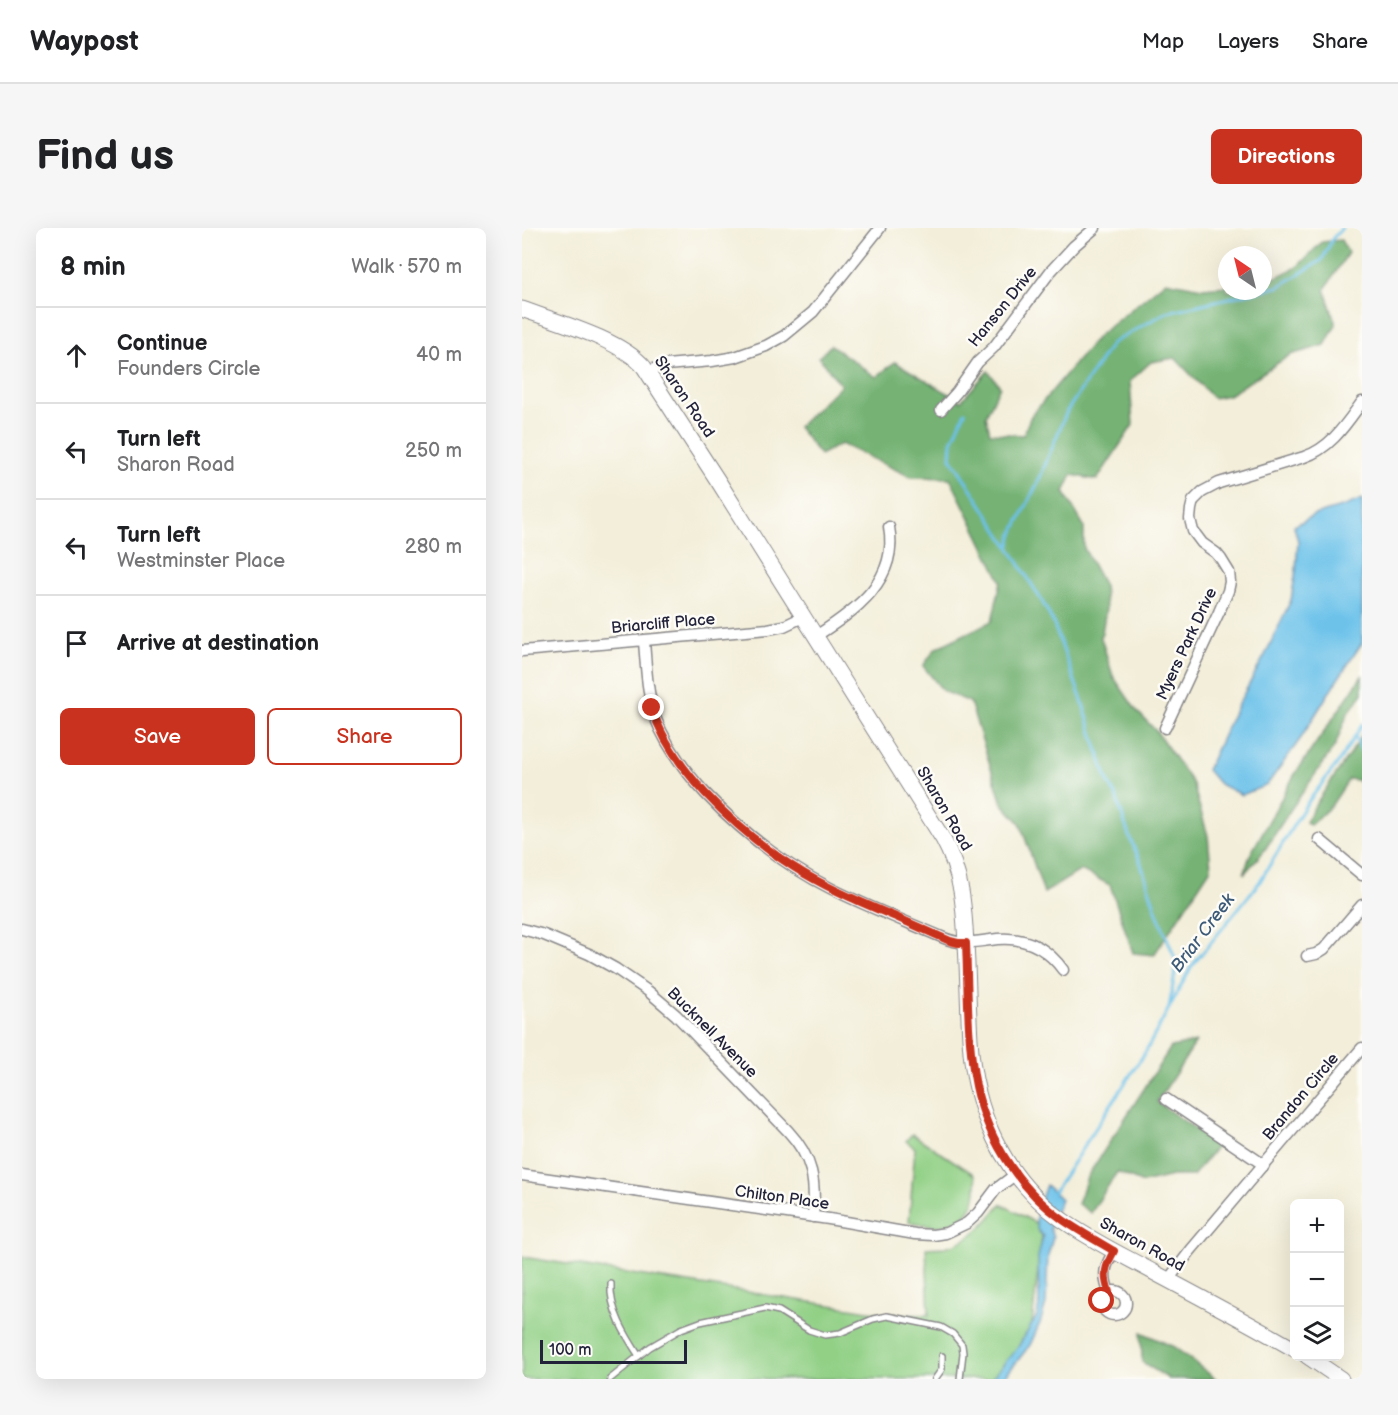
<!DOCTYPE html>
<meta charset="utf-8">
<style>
:root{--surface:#fff;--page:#f6f6f6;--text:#202124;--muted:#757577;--line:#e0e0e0;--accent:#c8321e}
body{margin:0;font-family:"Balsamiq Sans",sans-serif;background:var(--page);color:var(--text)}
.controls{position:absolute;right:18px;bottom:18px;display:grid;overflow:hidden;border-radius:9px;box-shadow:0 6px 24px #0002}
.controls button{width:54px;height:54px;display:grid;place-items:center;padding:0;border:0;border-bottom:2px solid var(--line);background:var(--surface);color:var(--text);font:30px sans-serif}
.compass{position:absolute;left:696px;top:18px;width:54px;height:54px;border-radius:50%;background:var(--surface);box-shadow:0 6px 24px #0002;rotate:325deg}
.scale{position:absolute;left:18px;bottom:15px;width:147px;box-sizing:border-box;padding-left:6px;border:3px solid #22223b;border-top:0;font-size:16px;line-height:21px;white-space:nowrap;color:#22223b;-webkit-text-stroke:4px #fdfcf7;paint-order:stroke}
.stop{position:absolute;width:18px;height:18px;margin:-14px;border:4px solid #c8321e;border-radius:50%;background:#fff}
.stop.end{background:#c8321e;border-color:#fff;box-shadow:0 2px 6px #0008}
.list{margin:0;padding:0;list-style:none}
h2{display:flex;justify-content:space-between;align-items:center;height:78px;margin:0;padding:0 24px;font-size:26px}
h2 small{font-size:20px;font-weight:400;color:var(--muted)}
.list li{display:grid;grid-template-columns:39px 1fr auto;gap:18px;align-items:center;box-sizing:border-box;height:96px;padding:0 24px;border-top:2px solid var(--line)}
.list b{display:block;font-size:22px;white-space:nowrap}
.list p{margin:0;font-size:20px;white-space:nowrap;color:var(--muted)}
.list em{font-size:20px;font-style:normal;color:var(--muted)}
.actions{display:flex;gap:12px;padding:18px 24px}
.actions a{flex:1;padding:14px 0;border:2px solid var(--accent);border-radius:9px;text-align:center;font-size:21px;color:var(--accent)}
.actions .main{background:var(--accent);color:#fff}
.icon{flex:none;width:33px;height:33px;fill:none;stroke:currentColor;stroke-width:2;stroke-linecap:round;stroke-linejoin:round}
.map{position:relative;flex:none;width:840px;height:1151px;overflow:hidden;border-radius:9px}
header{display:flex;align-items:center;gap:36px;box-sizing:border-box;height:84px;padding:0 30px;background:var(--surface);border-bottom:2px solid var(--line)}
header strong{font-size:28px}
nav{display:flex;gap:33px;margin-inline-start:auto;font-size:21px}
.intro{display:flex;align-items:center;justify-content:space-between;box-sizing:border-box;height:144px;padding:0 36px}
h1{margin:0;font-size:42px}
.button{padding:15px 27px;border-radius:9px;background:var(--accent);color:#fff;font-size:21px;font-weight:700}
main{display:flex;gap:36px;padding:0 36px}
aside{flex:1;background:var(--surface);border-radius:9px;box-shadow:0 6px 24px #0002}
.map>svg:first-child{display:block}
</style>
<header>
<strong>Waypost</strong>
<nav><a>Map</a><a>Layers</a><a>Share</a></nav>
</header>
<div class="intro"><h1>Find us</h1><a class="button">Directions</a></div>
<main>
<aside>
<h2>8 min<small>Walk · 570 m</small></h2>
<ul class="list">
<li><svg class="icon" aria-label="ahead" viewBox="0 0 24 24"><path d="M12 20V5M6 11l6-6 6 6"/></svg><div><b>Continue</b><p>Founders Circle</p></div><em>40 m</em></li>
<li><svg class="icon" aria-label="left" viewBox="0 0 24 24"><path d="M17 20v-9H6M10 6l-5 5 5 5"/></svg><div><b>Turn left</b><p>Sharon Road</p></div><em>250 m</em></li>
<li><svg class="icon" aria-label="left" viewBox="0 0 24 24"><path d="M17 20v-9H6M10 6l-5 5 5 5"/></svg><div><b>Turn left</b><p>Westminster Place</p></div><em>280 m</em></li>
<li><svg class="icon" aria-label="arrive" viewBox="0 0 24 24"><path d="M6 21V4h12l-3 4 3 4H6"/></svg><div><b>Arrive at destination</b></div></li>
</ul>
<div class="actions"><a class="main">Save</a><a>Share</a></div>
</aside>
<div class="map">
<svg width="840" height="1151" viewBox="0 0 840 1151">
<rect width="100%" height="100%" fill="#fdfcf7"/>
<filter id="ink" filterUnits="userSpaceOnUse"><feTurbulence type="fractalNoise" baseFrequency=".0167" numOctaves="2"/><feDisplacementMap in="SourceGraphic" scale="12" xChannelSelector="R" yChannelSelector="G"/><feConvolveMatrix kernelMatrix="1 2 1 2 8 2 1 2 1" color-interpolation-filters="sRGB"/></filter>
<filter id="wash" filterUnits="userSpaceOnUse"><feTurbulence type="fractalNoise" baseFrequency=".008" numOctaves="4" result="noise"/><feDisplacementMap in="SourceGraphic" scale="24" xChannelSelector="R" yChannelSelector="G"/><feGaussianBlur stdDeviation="1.35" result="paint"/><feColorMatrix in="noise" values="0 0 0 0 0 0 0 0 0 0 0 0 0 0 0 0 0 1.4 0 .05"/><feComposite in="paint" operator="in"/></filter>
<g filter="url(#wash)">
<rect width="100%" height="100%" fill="#f3eed9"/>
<g fill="#92d086" stroke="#5a7960" stroke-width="1.5">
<path d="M390,906l63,41c5,27 -7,49 -37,51 -9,0 -19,-3 -29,-4l6,-74 -9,-7z"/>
<path d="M479,976l42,23 -13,114 -29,38h-479v-122l366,57 41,1 -3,-67c7,-1 13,0 19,-1 25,-5 41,-24 56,-43z"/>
</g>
<g fill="#75b273" stroke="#4c6a57" stroke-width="1.5">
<polygon points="819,12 826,25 803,61 814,97 803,117 768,127 707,167 691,170 653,130 629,134 608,153 611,197 575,252 550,247 542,264 562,298 562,320 582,358 584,381 579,410 591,448 614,482 635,504 671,556 686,608 689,640 632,727 611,725 588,657 559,642 522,665 498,595 480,575 448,474 421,463 401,438 414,420 470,393 479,353 428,250 389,249 319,216 298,227 276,199 319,157 297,129 309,117 354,149 373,134 439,173 466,143 478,158 464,188 468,205 501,207 509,188 576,108 644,53 680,60 705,58 705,63 741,63 741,54 746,53 775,39 800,14"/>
<polygon points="840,448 840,467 826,485 813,518 769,581 742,623 722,646 728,627 773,546"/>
<polygon points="840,508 840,556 835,552 827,551 809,578 788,597 784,594 795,574"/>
<polygon points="674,814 635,874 696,917 671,948 650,948 621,955 595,944 569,985 556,976 565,949 649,819"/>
<polygon points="619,1104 652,1119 694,1151 647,1151 620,1134"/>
</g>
<g fill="#6dc2ea" stroke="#487292" stroke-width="1.5">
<polygon points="840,271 840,415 808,463 779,510 745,557 720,567 697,556 685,542 713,482 743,427 769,372 774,342 776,313 772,298 792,287 823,278"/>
<path d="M524,957l15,14 -9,22 -2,8 3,9 -5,17 -2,49 -6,19 -10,22 -27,34h-12l27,-32 19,-31 2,-12 -1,-47 5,-21c-2,-2 -5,-4 -6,-7 -4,-11 5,-33 9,-44z"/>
</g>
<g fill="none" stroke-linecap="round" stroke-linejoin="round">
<g stroke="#6dc2ea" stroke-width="3">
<polyline points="741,62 756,59 800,32 811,10 820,0"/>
<polyline points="443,184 430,214 429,230 487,319 521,375 531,394 559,470 585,552 594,568 607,608 618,633 635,685 653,730 653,745 647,780"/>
<polyline points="487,319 492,303 517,252 545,183 590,115 645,84 738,63"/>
<polyline points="833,509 840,524"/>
<polyline points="532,964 624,823 669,739 737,655 783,578 818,532 840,497"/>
</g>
</g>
</g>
<g filter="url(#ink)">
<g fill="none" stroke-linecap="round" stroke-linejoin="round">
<g stroke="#8a888a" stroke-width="8">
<g id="lane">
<path d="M89,1056c-2,25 15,52 28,72"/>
<polyline points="88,1151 128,1119 159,1101 178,1094 243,1080 257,1083 287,1102 303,1107 318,1105 351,1091 365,1088 419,1099 431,1106 440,1117 441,1125 438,1151"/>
<polyline points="413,1151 420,1141 420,1128"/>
</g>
</g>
<g stroke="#8a888a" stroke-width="13">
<g id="street">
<polyline points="126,145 134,140 144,137 190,133 213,129 244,118 262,108 291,84 358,0"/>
<polyline points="419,182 435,164 456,134 472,119 528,44 552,18 573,0"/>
<path d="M294,408c39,-25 83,-56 73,-109"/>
<path d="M122,413c2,25 3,52 11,76 11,29 29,53 50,76 36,38 79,72 127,96 36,18 75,33 112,49 16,7 30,4 46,2 31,-5 55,5 73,30"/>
<polyline points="0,423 246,401 262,398 281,389"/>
<path d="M643,500l54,-116 9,-21 2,-9 -1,-10 -8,-13 -5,-6 -14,-10 -9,-12 -3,-12 1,-10 2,-8 9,-9 17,-9 85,-26c27,-9 42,-33 58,-55"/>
<polyline points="797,611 840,647"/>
<path d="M0,701l22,6 45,19 27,15 32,22 28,24 112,116c25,27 28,50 25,86"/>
<polyline points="785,728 794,726 802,721 840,677"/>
<polyline points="644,871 742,937"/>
<polyline points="0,947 307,991 393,1006 411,1007 424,1005 445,995 456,985 474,961 494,946"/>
<polyline points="646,1052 669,1022 840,820"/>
<circle cx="592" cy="1075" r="12"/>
<path d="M587,1064c-7,-18 -4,-26 5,-41"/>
</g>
</g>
<g stroke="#8a888a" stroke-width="17">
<g id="secondary">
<path d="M0,81c35,13 98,30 122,58l76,117 223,355c19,35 21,66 23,105 2,32 2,63 4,95 4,71 32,137 91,180 29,21 63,37 94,54 47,25 94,50 139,76"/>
<polyline points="785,1128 819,1151"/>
</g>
</g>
<use href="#lane" stroke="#fff" stroke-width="5"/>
<use href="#street" stroke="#fff" stroke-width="10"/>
<use href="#secondary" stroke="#fff" stroke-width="15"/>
</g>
</g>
<g fill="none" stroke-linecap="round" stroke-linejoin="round" filter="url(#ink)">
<path stroke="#c8321e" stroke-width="8" d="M130,480c10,33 30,60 53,85 29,31 63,59 100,81 29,17 60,30 91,43 18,8 36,16 54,24l8,2h8c2,44 1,89 8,132 9,57 42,112 89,145 16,11 34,21 51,31 -9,16 -11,23 -5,41l-6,5 -1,4"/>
</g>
<g text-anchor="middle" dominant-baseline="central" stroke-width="5" stroke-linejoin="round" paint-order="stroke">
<g font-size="16" fill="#22223b" stroke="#fdfcf7">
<text transform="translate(481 79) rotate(-51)">Hanson Drive</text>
<text transform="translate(162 169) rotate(56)">Sharon Road</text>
<text transform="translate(141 396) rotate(-5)">Briarcliff Place</text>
<text transform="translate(665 416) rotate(-65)">Myers Park Drive</text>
<text transform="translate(422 581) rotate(60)">Sharon Road</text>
<text transform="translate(190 805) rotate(45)">Bucknell Avenue</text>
<text transform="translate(779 869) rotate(-50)">Brandon Circle</text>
<text transform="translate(260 970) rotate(8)">Chilton Place</text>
<text transform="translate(620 1017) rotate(29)">Sharon Road</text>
</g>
<g font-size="18" font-style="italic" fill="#3c5a78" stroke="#fdfcf7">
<text transform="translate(681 705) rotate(-53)">Briar Creek</text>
</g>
</g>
</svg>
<div class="controls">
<button>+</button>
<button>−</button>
<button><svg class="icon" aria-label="layers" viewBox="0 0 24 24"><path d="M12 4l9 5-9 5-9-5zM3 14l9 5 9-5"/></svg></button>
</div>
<svg class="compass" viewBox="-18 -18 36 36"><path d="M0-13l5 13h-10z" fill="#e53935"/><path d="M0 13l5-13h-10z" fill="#757577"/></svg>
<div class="scale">100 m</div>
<div class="stop" style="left:580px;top:1073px"></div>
<div class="stop end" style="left:130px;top:480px"></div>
</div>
</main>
